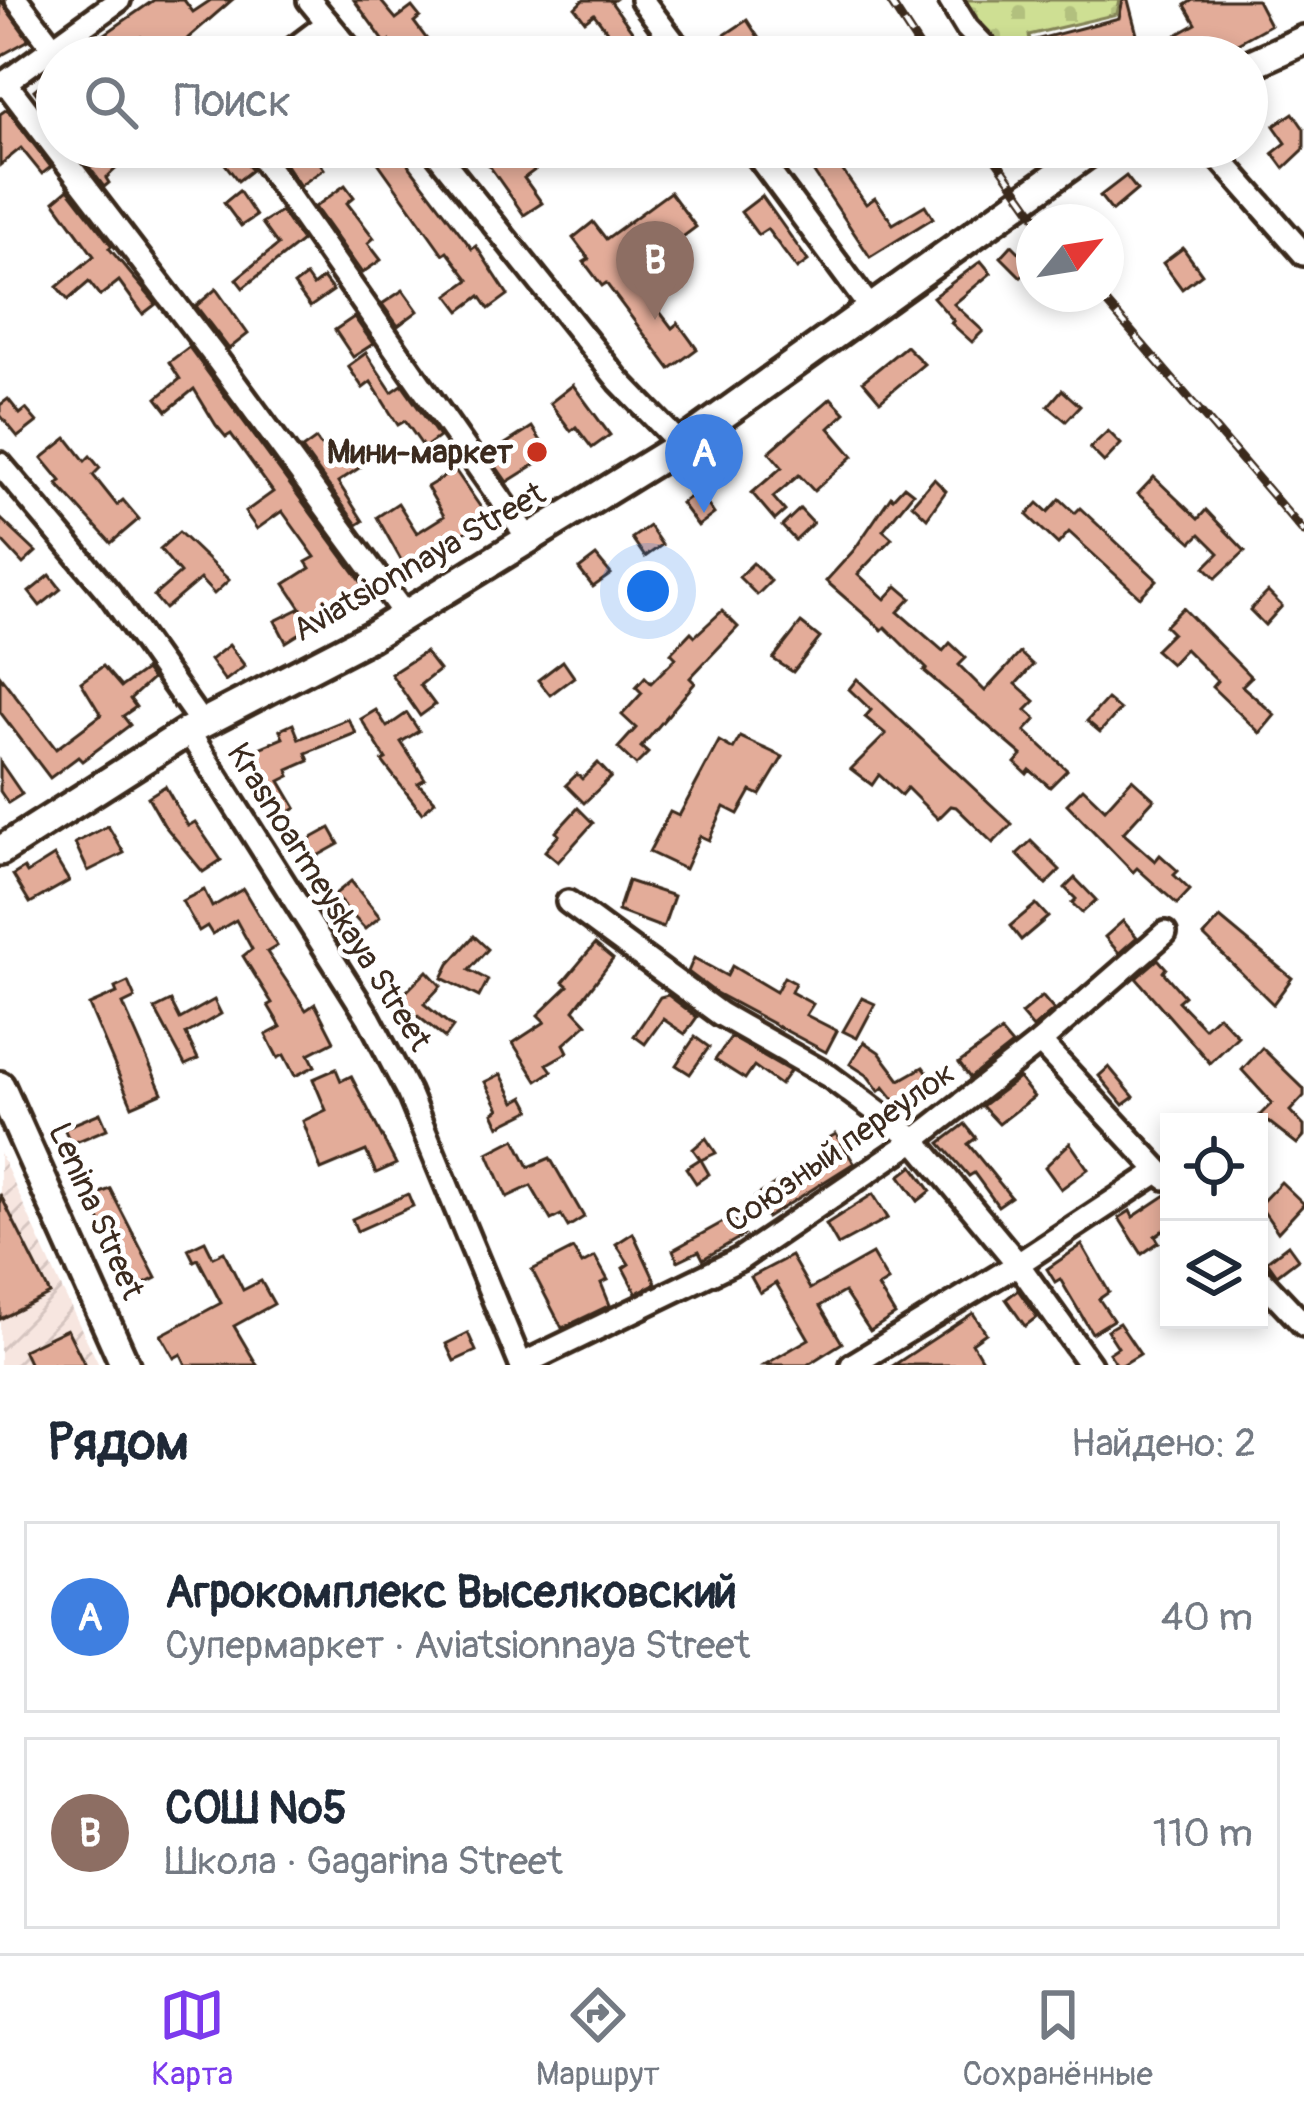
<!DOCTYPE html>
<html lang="ru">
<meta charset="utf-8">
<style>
:root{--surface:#fff;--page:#f2f2f3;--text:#1f2937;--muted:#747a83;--line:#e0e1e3;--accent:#7c3aed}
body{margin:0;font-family:Pangolin,sans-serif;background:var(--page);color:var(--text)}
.controls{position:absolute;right:36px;bottom:36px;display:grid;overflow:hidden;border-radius:0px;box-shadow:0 6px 18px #0003}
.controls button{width:108px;height:108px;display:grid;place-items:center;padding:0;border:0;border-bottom:3px solid var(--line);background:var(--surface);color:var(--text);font:60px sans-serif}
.compass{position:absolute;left:1016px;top:204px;width:108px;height:108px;border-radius:50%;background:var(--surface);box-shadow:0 6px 18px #0003;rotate:60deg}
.you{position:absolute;left:648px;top:591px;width:42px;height:42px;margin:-30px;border:9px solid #fff;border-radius:50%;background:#1a73e8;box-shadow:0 0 0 18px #1a73e833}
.badge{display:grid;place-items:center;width:78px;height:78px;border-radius:50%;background:var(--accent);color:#fff;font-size:39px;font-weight:700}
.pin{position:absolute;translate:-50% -99px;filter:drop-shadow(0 3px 6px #0008)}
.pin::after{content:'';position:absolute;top:63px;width:42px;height:36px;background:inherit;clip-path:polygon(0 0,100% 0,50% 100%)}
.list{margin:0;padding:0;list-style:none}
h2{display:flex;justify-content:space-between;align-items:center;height:156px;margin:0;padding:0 48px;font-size:51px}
h2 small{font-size:39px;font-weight:400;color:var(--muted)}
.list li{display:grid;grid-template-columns:78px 1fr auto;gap:36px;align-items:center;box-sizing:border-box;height:192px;margin:0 24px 24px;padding:0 24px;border:3px solid var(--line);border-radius:0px}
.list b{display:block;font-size:45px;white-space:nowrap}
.list p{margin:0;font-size:39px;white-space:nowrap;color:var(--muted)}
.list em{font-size:39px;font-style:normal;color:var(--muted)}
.icon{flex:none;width:66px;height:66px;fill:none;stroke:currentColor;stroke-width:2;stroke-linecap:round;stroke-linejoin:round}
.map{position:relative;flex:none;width:1304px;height:1365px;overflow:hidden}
.search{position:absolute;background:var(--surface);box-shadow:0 6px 18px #0003;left:36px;right:36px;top:36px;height:132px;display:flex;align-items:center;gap:30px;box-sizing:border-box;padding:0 42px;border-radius:66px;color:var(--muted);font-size:45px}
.sheet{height:588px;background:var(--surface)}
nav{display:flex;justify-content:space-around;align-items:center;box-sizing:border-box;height:168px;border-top:3px solid var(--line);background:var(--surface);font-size:33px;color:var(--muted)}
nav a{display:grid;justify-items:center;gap:6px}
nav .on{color:var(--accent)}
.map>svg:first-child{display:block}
</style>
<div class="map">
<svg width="1304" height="1365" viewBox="0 0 1304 1365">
<defs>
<pattern id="industrial-furrows" width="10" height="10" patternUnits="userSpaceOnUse" patternTransform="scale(3)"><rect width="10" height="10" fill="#f7e6e0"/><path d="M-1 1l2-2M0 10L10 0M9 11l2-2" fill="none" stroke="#d5c5c0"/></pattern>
<pattern id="cemetery-stones" width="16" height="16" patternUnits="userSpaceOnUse" patternTransform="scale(3)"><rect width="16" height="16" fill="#cedf93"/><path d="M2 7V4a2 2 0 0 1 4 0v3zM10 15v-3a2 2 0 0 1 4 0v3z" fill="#b2c07e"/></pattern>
</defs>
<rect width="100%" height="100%" fill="#fff"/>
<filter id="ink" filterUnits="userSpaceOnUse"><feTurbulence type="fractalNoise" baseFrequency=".00833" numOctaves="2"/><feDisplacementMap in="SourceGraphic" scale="24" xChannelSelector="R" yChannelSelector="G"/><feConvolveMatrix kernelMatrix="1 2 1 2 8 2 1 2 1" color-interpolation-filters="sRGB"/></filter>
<g filter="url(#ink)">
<polygon fill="url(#industrial-furrows)" points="0,1153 60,1285 99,1365 0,1365"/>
<polygon fill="url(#cemetery-stones)" stroke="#848458" stroke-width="3" points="964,0 1120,0 1117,14 1029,35 1033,57 1012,57 976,21"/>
<g fill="#e3ac99" stroke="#3b2a1e" stroke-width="3">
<polygon points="0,0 29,40 0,56"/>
<polygon points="154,0 184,0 193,12 211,0 232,0 188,38 180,48 187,57 156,57 141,37 115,57 103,57 92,43"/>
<polygon points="354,0 380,0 396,19 412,7 420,17 414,22 440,57 402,57 390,41 386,44"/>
<polygon points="583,0 614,0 611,2 651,57 627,57 594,14 585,21 575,8"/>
<polygon points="1123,0 1128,0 1140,46 1097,57 1040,57 1035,40 1119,18"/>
<polygon points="1193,0 1257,0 1270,25 1212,57 1155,57 1164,42 1196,24 1185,5"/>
<polygon points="747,20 771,57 732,57 720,38"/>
<polygon points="49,78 57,88 57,120 34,90"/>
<polygon points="7,109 51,167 42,174 21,148 0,165 0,114"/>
<polygon points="1293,113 1304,129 1304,149 1284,168 1273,153 1286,143 1274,126"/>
<polygon points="74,147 83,147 95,163 108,152 120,165 106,178 109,183 104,187"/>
<polygon points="209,147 232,147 252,170 238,181 219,156 209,163 201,153"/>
<polygon points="274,147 309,147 324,169 300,186"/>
<polygon points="395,147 472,249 476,246 508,295 489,309 480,296 460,311 448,295 469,280 447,251 443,254 377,161"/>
<polygon points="476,147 520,147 535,170 524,178 542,203 524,215"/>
<polygon points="797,147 840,147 847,158 838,164 866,204 875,198 893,224 925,205 933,218 870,257"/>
<polygon points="1126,176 1137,190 1112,211 1100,196"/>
<polygon points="345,185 354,197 347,203 374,238 368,243 381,260 362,273 315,207"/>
<polygon points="68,189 112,246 109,248 156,304 143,314 119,281 100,296 89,282 68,300 57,287 94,256 54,201"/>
<polygon points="239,191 256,216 241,226 224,203"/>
<polygon points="670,192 696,227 632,275 672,328 678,323 697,349 670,369 606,283 602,286 584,262 589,259 573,238 593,222 606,239"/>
<polygon points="762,196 808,261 797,269 767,229 758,235 741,212"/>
<polygon points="281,211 302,241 243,288 236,279 278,245 262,223"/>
<polygon points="1012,245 1032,265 1021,277 1001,257"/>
<polygon points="1183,248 1202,274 1182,289 1163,263"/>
<polygon points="981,261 991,273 954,304 983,331 972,342 951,323 954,321 933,297"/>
<polygon points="306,276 313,286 323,278 333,291 310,307 294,285"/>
<polygon points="216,289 248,334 229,349 196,306"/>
<polygon points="403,290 418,311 398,326 382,304"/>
<polygon points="354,317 373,344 353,357 335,330"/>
<polygon points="906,346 924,364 880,401 863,381"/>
<polygon points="189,347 368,591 286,642 275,621 301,608 285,584 310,568 306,562 315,557 282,511 257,529 245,512 273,492 231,434 226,437 216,425 194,389 167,411 157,398 180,379 169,362"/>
<polygon points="366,353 392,392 402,385 439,437 424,448 405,421 398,425 371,382 363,388 348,366"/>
<polygon points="573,385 610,435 592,448 576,427 571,431 550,403"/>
<polygon points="1062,390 1080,406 1066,421 1048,406"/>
<polygon points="831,398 845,413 829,428 853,456 814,491 799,475 773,497 785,511 775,520 752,493 782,467 769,452"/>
<polygon points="8,399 20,414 26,409 37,422 18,437 0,415 0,405"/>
<polygon points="532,427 550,455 507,482 488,455"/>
<polygon points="1108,431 1121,444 1104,462 1090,448"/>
<polygon points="67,438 85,461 90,456 100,468 93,475 117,505 123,500 139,519 111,543 57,484 61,481 42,458"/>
<polygon points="316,439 335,466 353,453 362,466 338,482 363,521 357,525 302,449"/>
<polygon points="455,470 488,518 406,569 377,517 398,503 417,533 444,516 427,487"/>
<polygon points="1154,477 1198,519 1206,510 1245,551 1216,578 1205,567 1219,553 1200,534 1192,542 1138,494"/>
<polygon points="934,479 946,491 927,518 912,504"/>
<polygon points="904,486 913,493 883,530 892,538 858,574 885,599 897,586 911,598 898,612 943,651 950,643 966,658 959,665 985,691 1020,653 1033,665 1016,684 1035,701 1026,710 1036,719 1025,731 1067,770 1050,787 1030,770 1027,774 1015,763 1022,755 924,671 927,669 885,627 882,630 826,581 854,550 891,496 893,498"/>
<polygon points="698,491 714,514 698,526 681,503"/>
<polygon points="1060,499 1075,513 1080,508 1157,580 1140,597 1069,532 1058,544 1027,515 1038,503 1048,512"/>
<polygon points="800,509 813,523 795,540 782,526"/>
<polygon points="0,518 36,552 23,564 0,539"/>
<polygon points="649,526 662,545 645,557 632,538"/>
<polygon points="179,532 229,580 214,594 200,579 165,609 154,596 180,573 160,549"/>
<polygon points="596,556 611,574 593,587 579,569"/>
<polygon points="753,563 771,581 757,595 739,577"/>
<polygon points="50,575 61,589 40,606 29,592"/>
<polygon points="1268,592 1282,606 1265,625 1250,610"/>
<polygon points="1183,608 1251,677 1242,686 1275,715 1260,733 1212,687 1217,681 1185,649 1171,664 1155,650 1172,633 1165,626"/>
<polygon points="722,611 738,627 690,678 695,683 641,747 648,753 636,765 618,748 636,728 622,715 642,693 636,687 645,677 651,683 676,658 671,653 691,632 695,636"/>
<polygon points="801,623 820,638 793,672 773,659"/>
<polygon points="229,645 245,666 225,681 210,660"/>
<polygon points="425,652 439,670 420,685 435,705 420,716 391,674"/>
<polygon points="563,661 574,677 550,695 538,680"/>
<polygon points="103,666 121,687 145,670 152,679 130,699 136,707 123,716 130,725 82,761 78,757 50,778 0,712 0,676 56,749 101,715 81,682"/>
<polygon points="857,679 1012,824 993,843 956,807 951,806 938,819 907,788 901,795 879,775 872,785 851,769 886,734 865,717 871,710 849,689"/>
<polygon points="1107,699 1120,710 1100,732 1087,721"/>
<polygon points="376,710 387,727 407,713 419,731 401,742 425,779 418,783 435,801 422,813 382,761 386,759 361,719"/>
<polygon points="348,719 356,733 306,753 309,761 288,770 290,776 280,781 296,808 280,818 252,751 283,738 280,730 293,724 299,739"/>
<polygon points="740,737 783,757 760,795 751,791 738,814 724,807 709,840 700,836 685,869 649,852 670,812 679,816 719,741 733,749"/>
<polygon points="0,762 22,794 8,803 0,791"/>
<polygon points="598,763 611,777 584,803 566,785 577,774 582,779"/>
<polygon points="1132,779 1154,799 1123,833 1155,861 1160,855 1178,871 1174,875 1190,890 1177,904 1137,868 1133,872 1067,804 1083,788 1105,809"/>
<polygon points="165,786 188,826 195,822 221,860 203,872 164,825 148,797"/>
<polygon points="578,808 593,823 558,862 545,851 559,835 556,832"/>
<polygon points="108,826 124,853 88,871 75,843"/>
<polygon points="330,828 339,844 310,860 301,844"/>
<polygon points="1031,841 1060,870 1046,884 1017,854"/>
<polygon points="54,856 69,881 30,903 13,875 24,868 27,873"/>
<polygon points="1075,878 1096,900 1082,913 1072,903 1076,899 1065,888"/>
<polygon points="351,881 380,917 365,929 334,895"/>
<polygon points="628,881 674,896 663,928 618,911"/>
<polygon points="243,889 277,946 267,952 306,1010 315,1004 334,1041 309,1054 315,1066 295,1076 284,1055 278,1058 266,1035 281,1027 268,1005 272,1003 243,956 252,949 236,920 212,934 207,926 199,931 182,901 204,890 212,907"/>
<polygon points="1036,904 1048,917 1021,940 1010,926"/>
<polygon points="1220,918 1292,978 1273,1004 1204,936"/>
<polygon points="1123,921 1137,937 1119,953 1105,937"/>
<polygon points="474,936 488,949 469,970 488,980 479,997 442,978 449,964"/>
<polygon points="595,944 613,959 574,1010 587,1024 564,1044 568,1052 547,1064 552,1071 537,1081 513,1043 545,1022 538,1015 568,986 563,982"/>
<polygon points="694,958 727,976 732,966 776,992 784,977 795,983 791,992 813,1004 806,1015 837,1031 826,1052 716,993 688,972"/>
<polygon points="1158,959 1166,968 1163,972 1184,996 1178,1001 1204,1028 1218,1015 1238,1036 1210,1063 1136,978"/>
<polygon points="427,971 441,986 424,1004 453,1027 445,1038 409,1009 401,997"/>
<polygon points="128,982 135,998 123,1004 162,1093 132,1106 89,1005 117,993 115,988"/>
<polygon points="668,995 697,1017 685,1034 663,1019 645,1044 634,1036 660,997"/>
<polygon points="1042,996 1054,1010 1033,1028 1021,1014"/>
<polygon points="862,998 875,1004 857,1038 843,1031"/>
<polygon points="214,1000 221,1014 186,1034 198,1059 185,1065 155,1009 171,1001 180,1019"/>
<polygon points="1001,1032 1012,1045 970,1078 959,1063"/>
<polygon points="695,1037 709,1047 690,1074 676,1065"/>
<polygon points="731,1037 790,1071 780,1085 754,1066 745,1079 715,1060"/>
<polygon points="864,1042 879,1052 900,1080 923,1067 933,1080 899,1106 884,1087 879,1091 867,1075 850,1064"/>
<polygon points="1262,1048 1304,1089 1304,1096 1290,1111 1304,1126 1304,1136 1297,1144 1260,1115 1272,1103 1242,1070"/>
<polygon points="1109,1067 1134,1097 1123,1105 1099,1076"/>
<polygon points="336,1069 341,1081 351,1076 396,1164 376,1173 366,1151 321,1170 303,1121 326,1110 313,1079"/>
<polygon points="501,1074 515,1102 524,1097 531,1110 499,1126 493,1113 499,1109 485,1082"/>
<polygon points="1019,1078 1034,1097 999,1124 982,1106"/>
<polygon points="100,1113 107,1129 71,1144 64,1128"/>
<polygon points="965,1124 976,1138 968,1144 1011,1197 998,1206 974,1173 969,1176 940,1143"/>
<polygon points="836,1134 854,1163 767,1218 755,1197 800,1169 802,1173 829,1158 820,1143"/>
<polygon points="706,1138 716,1153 701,1160 709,1174 696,1183 686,1168 700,1159 693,1149"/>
<polygon points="515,1139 529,1167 550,1158 584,1217 568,1227 561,1215 551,1220 531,1186 507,1197 488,1153"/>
<polygon points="1070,1143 1088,1169 1061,1189 1045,1167"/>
<polygon points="913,1166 931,1191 918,1201 900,1176"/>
<polygon points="1281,1182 1304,1204 1278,1232 1259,1205"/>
<polygon points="110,1189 156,1278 134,1289 89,1198"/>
<polygon points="1169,1193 1169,1226 1155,1236 1159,1242 1142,1254 1119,1218 1130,1211 1133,1217"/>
<polygon points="0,1194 50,1294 0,1319"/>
<polygon points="408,1194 413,1206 357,1231 352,1219"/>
<polygon points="873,1194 888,1218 838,1245 826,1224"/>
<polygon points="734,1216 744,1235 703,1259 699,1251 678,1261 673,1250"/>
<polygon points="633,1233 656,1283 636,1293 623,1268 629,1264 616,1244"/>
<polygon points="205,1241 213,1257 224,1252 243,1290 261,1281 274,1304 234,1326 257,1365 186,1365 181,1354 174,1358 161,1335 221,1303 198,1259 194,1261 188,1249"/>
<polygon points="1082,1245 1109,1292 1099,1299 1113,1320 1092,1333 1060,1279 1055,1282 1047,1269"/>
<polygon points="1288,1245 1298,1259 1277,1275 1267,1261"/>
<polygon points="573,1249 582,1264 595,1257 608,1280 601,1283 610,1305 562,1328 532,1270"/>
<polygon points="872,1254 888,1281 878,1287 895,1315 870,1331 844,1292 820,1306 842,1343 807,1365 764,1365 809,1339 776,1283 760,1293 751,1277 791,1256 810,1289"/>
<polygon points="1018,1290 1037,1317 1025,1326 1006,1299"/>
<polygon points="973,1313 986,1333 972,1343 985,1365 894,1365"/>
<polygon points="1119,1323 1140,1354 1122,1365 1117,1365 1109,1353 1118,1347 1107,1330"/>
<polygon points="67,1329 85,1365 30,1365 23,1350"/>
<polygon points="468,1333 476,1351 454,1361 446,1344"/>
</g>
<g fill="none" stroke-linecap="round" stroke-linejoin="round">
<g stroke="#3b2a1e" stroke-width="30">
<g id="minor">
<polyline points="17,0 53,47"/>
<polyline points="309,0 356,57"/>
<polyline points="642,0 685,57"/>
<polyline points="950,0 967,28 995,57"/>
<polyline points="283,57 328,23"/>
<polyline points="5,82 214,355 405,615"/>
<polyline points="0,86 119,0"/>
<polyline points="254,147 530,541"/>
<polyline points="432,147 619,381 681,445"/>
<polyline points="751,147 871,309"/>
<polyline points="1200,147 1215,153 1304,254"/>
<polyline points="0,464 110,594 202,724"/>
<polyline points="188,731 369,1018 408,1092 521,1365"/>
<polyline points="568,902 720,1014 829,1076 915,1140 1018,1264 1090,1365"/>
<polyline points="1040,1042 1166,1178"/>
<polyline points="1259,1277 1304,1325"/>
<polyline points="521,1365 740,1259 915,1140 1040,1042 1165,933"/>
<polyline points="852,1365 1018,1264 1159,1171"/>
</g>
</g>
<g stroke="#3b2a1e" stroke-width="36">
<g id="major">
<polyline points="1247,66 1304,40"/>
<polyline points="0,851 188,731 371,636 681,445 1096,147"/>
<polyline points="0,1086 125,1365"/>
</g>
</g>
<use href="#minor" stroke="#fff" stroke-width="21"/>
<use href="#major" stroke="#fff" stroke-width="27"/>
<g stroke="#3b2a1e" stroke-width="9">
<g id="rail">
<polyline points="889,0 926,57"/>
<polyline points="987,147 1040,222"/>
<polyline points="1099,294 1304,532"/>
</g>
</g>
<use href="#rail" stroke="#fff" stroke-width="4.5" stroke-dasharray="14" stroke-linecap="butt"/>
</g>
</g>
<circle fill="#c8321e" stroke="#fff" stroke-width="4.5" cx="537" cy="452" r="12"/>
<g text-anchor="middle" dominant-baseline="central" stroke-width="10" stroke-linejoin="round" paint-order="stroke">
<g font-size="33" font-weight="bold" fill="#3b2a1e" stroke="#fff" text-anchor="end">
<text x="513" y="452">Мини-маркет</text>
</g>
<g font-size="33" fill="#3b2a1e" stroke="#fff">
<text transform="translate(419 562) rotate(-30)">Aviatsionnaya Street</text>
<text transform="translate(329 897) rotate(58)">Krasnoarmeyskaya Street</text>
<text transform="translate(840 1147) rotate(-35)">Союзный переулок</text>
<text transform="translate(96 1211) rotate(66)">Lenina Street</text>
</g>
</g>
</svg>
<div class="controls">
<button><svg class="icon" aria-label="locate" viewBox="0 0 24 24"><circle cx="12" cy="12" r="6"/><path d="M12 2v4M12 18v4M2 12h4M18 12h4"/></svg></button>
<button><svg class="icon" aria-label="layers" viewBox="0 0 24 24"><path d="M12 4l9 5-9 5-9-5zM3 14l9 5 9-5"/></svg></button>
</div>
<svg class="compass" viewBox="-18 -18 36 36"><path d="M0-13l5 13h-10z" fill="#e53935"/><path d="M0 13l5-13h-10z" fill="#747a83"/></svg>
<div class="you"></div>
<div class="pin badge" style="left:704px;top:513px;background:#3f7fe0">A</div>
<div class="pin badge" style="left:655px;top:320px;background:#8d6e63">B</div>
<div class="search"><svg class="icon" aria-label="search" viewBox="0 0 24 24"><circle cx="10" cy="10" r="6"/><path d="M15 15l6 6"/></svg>Поиск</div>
</div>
<section class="sheet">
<h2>Рядом<small>Найдено: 2</small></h2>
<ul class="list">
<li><span class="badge" style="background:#3f7fe0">A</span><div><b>Агрокомплекс Выселковский</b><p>Супермаркет · Aviatsionnaya Street</p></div><em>40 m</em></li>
<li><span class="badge" style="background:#8d6e63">B</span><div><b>СОШ №5</b><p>Школа · Gagarina Street</p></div><em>110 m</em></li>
</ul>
</section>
<nav>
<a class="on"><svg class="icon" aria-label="map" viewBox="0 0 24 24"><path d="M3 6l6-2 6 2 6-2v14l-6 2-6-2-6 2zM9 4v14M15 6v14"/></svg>Карта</a>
<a><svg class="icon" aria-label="directions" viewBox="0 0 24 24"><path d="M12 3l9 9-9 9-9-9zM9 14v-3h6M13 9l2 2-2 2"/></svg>Маршрут</a>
<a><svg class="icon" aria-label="saved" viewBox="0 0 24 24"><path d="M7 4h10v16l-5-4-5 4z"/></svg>Сохранённые</a>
</nav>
